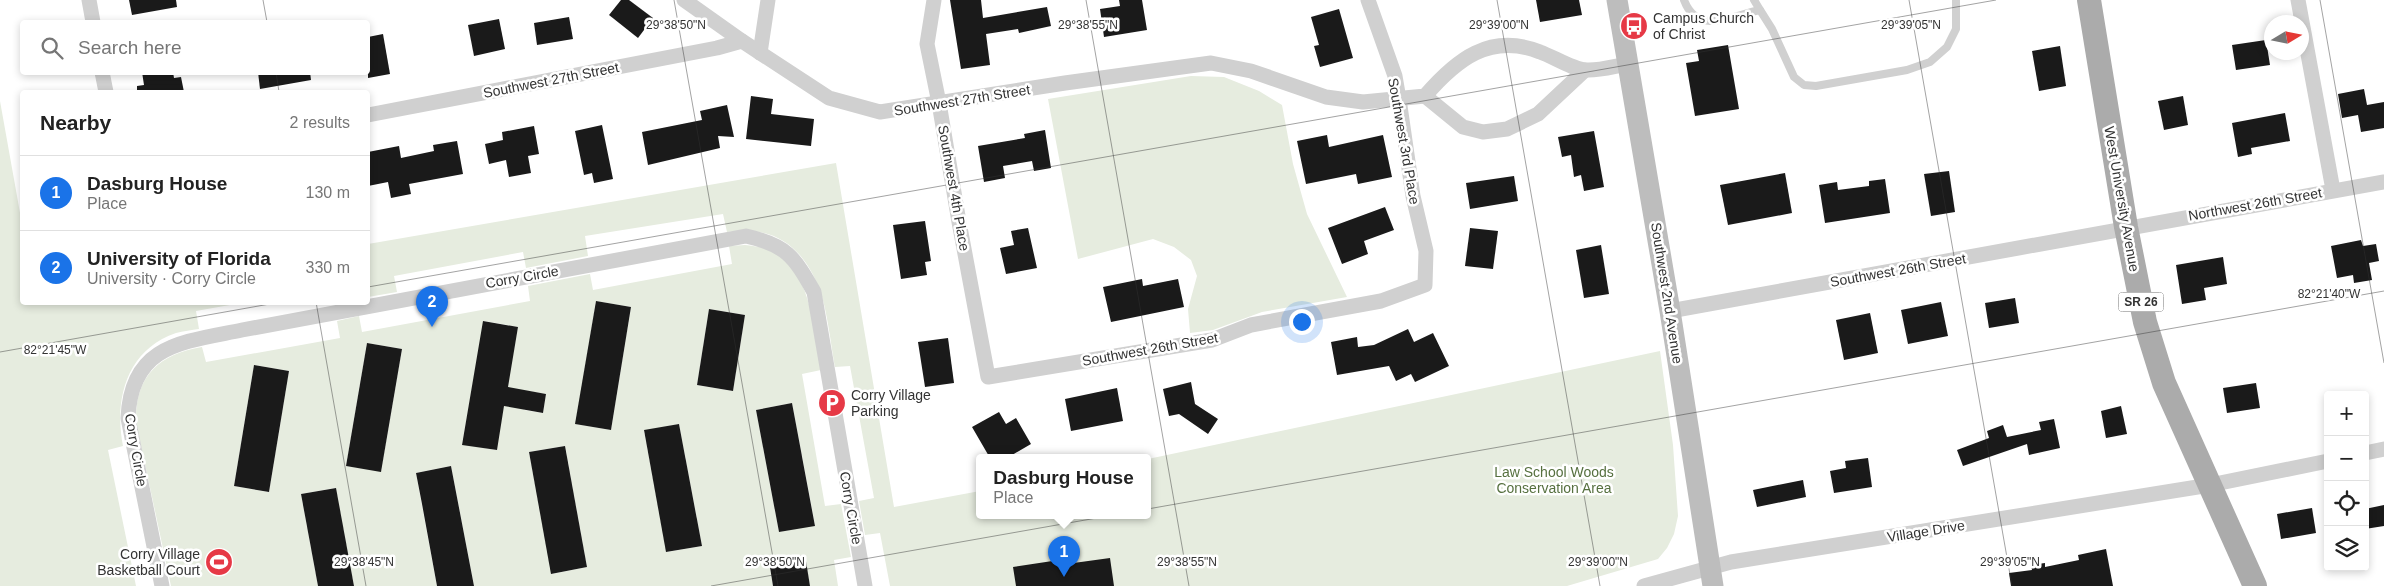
<!DOCTYPE html>
<meta charset="utf-8">
<style>
:root{--surface:#fff;--page:#f6f6f6;--text:#222;--muted:#767676;--line:#e0e0e0;--accent:#1a73e8}
body{margin:0;font-family:Helvetica,sans-serif;background:var(--page);color:var(--text)}
.controls{position:absolute;right:15px;bottom:15px;display:grid;overflow:hidden;border-radius:5px;box-shadow:0 2px 8px #0003}
.controls button{width:45px;height:45px;display:grid;place-items:center;padding:0;border:0;border-bottom:1px solid var(--line);background:var(--surface);color:var(--text);font:25px sans-serif}
.compass{position:absolute;left:2264px;top:15px;width:45px;height:45px;border-radius:50%;background:var(--surface);box-shadow:0 2px 8px #0003;rotate:80deg}
.you{position:absolute;left:1301px;top:321px;width:18px;height:18px;margin:-12px;border:4px solid #fff;border-radius:50%;background:#1a73e8;box-shadow:0 0 0 8px #1a73e833}
.badge{display:grid;place-items:center;width:32px;height:32px;border-radius:50%;background:var(--accent);color:#fff;font-size:16px;font-weight:700}
.pin{position:absolute;translate:-50% -41px;filter:drop-shadow(0 1px 2px #0008)}
.pin::after{content:'';position:absolute;top:26px;width:18px;height:15px;background:inherit;clip-path:polygon(0 0,100% 0,50% 100%)}
.popup{position:absolute;left:976px;top:454px;width:175px;height:65px;box-sizing:border-box;display:grid;place-content:center;border-radius:5px;background:var(--surface);filter:drop-shadow(0 1px 4px #0005);font-size:16px;white-space:nowrap;color:var(--muted)}
.popup b{font-size:19px;color:var(--text)}
.popup::after{content:'';position:absolute;left:50%;top:100%;margin-left:-10px;border:10px solid transparent;border-top-color:var(--surface)}
.list{margin:0;padding:0;list-style:none}
h2{display:flex;justify-content:space-between;align-items:center;height:65px;margin:0;padding:0 20px;font-size:21px}
h2 small{font-size:16px;font-weight:400;color:var(--muted)}
.list li{display:grid;grid-template-columns:32px 1fr auto;gap:15px;align-items:center;box-sizing:border-box;height:75px;padding:0 20px;border-top:1px solid var(--line)}
.list b{display:block;font-size:19px;white-space:nowrap}
.list p{margin:0;font-size:16px;white-space:nowrap;color:var(--muted)}
.list em{font-size:16px;font-style:normal;color:var(--muted)}
.icon{flex:none;width:28px;height:28px;fill:none;stroke:currentColor;stroke-width:2;stroke-linecap:round;stroke-linejoin:round}
.map{position:relative;flex:none;width:2384px;height:586px;overflow:hidden}
.search{position:absolute;background:var(--surface);box-shadow:0 2px 8px #0003;left:20px;top:20px;width:350px;height:55px;display:flex;align-items:center;gap:12px;box-sizing:border-box;padding:0 18px;border-radius:5px;color:var(--muted);font-size:19px}
.panel{position:absolute;background:var(--surface);box-shadow:0 2px 8px #0003;left:20px;top:90px;width:350px;height:215px;border-radius:5px}
.map>svg:first-child{display:block}
</style>
<div class="map">
<svg width="2384" height="586" viewBox="0 0 2384 586">
<rect width="100%" height="100%" fill="#fff"/>
<g fill="#e6ecdf" fill-rule="evenodd">
<polygon points="1191,76 1224,77 1259,91 1282,105 1293,164 1307,214 1347,297 1262,312 1213,330 1190,333 1188,309 1197,276 1191,260 1174,247 1153,239 1078,259 1048,99"/>
<path d="M0,101l22,123v78l219,1 -45,8 3,18c-7,1 -16,2 -23,4 -50,17 -62,67 -53,113l-15,4 28,136h-136z"/>
<path d="M836,163l58,344 86,-16v25h168v-57l512,-108 13,94 5,71 -4,18 -7,14 -9,11 -91,27h-677l-10,-53 -15,2 -6,-34 15,-3 -24,-132 -15,1c-4,-22 -8,-59 -16,-79 -17,-43 -46,-63 -92,-56l-4,-18 -138,22 3,20 -62,12 -3,-16 -129,24 3,16 -29,5v-53z"/>
<path d="M745,245c9,1 19,2 27,6 41,22 41,79 49,119l-19,4 23,132 16,-2 10,53 -17,3 4,26h-28l-6,-31 -35,6 4,25h-299l-23,-120 -35,7 21,113h-83l-19,-98 -34,6 17,92h-147l-35,-164c-1,-46 23,-68 66,-75l4,15 134,-24 -3,-17 22,-5 3,16 168,-31 -2,-15 62,-12 3,16 139,-26 -3,-18zM596,301l35,6 -20,123 -35,-6zM709,309l36,6 -12,76 -36,-6zM484,321l34,6 -22,123 -34,-6zM367,343l35,6 -21,122 -35,-5zM254,365l35,6 -20,121 -35,-6zM528,391l18,3 -3,19 -19,-3zM792,403l23,122 -36,7 -23,-122zM679,424l23,122 -35,6 -23,-121zM565,446l22,121 -35,7 -23,-122z"/>
</g>
<g fill="#1a1a1a">
<polygon points="129,0 176,0 177,7 132,15"/>
<polygon points="621,0 629,0 653,18 638,38 609,15"/>
<polygon points="950,0 981,0 983,18 1047,7 1051,26 1019,33 1018,29 986,34 990,65 961,69"/>
<polygon points="1119,0 1142,0 1147,30 1104,37 1100,9 1120,6"/>
<polygon points="1536,0 1579,0 1582,15 1540,22"/>
<polygon points="1339,9 1353,58 1320,67 1314,46 1319,45 1311,17"/>
<polygon points="569,17 573,39 537,45 534,23"/>
<polygon points="499,19 505,49 474,56 468,25"/>
<polygon points="383,34 390,74 368,78 368,37"/>
<polygon points="2266,40 2270,65 2236,70 2232,45"/>
<polygon points="1728,45 1739,109 1695,116 1686,63 1699,61 1697,50"/>
<polygon points="2060,46 2066,86 2039,91 2032,51"/>
<polygon points="142,72 173,72 174,78 181,77 184,92 137,92 137,86 144,85"/>
<polygon points="258,72 310,72 311,80 260,89"/>
<polygon points="2364,89 2367,105 2384,102 2384,128 2361,132 2358,115 2342,118 2338,94"/>
<polygon points="751,96 773,99 771,114 814,119 811,146 746,139"/>
<polygon points="2183,96 2188,125 2164,130 2158,101"/>
<polygon points="727,105 734,137 718,136 720,148 648,165 642,132 702,120 700,111"/>
<polygon points="2285,113 2290,141 2251,148 2252,154 2238,157 2232,123"/>
<polygon points="602,125 613,179 594,183 592,173 584,175 575,131"/>
<polygon points="534,126 539,154 528,156 531,173 509,177 506,160 489,164 485,144 503,140 502,132"/>
<polygon points="1045,130 1051,168 1034,171 1032,161 1003,166 1005,178 984,182 978,146 1025,138 1024,134"/>
<polygon points="1594,131 1604,187 1584,191 1581,175 1574,177 1571,155 1562,157 1558,137"/>
<polygon points="1327,135 1329,147 1383,135 1392,177 1358,184 1356,174 1306,184 1297,141"/>
<polygon points="457,141 463,174 409,184 411,194 391,198 388,182 368,186 368,152 399,146 401,158 434,151 433,145"/>
<polygon points="1949,171 1955,212 1931,216 1924,174"/>
<polygon points="1785,173 1792,213 1728,225 1720,185"/>
<polygon points="1514,176 1518,201 1470,209 1466,183"/>
<polygon points="1885,179 1890,213 1825,223 1819,185 1837,182 1838,190 1869,186 1869,181"/>
<polygon points="1385,207 1394,230 1364,241 1368,254 1342,264 1328,228"/>
<polygon points="925,221 931,261 925,262 927,275 901,279 893,225"/>
<polygon points="1028,228 1037,268 1006,274 1000,248 1014,245 1011,231"/>
<polygon points="1470,228 1498,231 1493,269 1465,266"/>
<polygon points="2361,240 2363,246 2376,244 2379,261 2369,263 2372,280 2354,283 2353,275 2337,278 2331,246"/>
<polygon points="1601,245 1609,294 1584,298 1576,250"/>
<polygon points="2223,257 2227,284 2204,288 2206,300 2182,304 2176,265"/>
<polygon points="1142,279 1143,286 1178,279 1184,307 1111,322 1103,287"/>
<polygon points="2015,298 2019,323 1989,328 1985,303"/>
<polygon points="596,301 631,307 611,430 575,424"/>
<polygon points="1941,302 1948,336 1908,344 1901,310"/>
<polygon points="709,309 745,315 733,391 697,385"/>
<polygon points="1870,313 1878,353 1844,360 1836,320"/>
<polygon points="483,321 518,327 508,387 546,394 543,413 504,406 497,450 462,445"/>
<polygon points="1408,329 1414,342 1433,333 1449,366 1415,382 1411,374 1396,381 1389,366 1337,375 1331,342 1357,337 1358,347 1374,345"/>
<polygon points="948,338 954,383 925,387 918,342"/>
<polygon points="367,343 402,349 381,472 346,466"/>
<polygon points="254,365 289,371 269,492 234,486"/>
<polygon points="1191,382 1195,404 1218,419 1208,434 1179,414 1169,416 1163,389"/>
<polygon points="2256,383 2260,408 2227,413 2223,388"/>
<polygon points="1117,388 1123,421 1071,431 1065,399"/>
<polygon points="792,403 815,526 779,532 756,410"/>
<polygon points="2121,406 2127,434 2106,438 2101,411"/>
<polygon points="999,412 1006,424 1016,418 1031,444 1007,458 990,458 972,427"/>
<polygon points="2054,419 2060,448 2029,455 2027,444 1963,466 1957,450 1989,438 1987,431 2003,425 2007,437 2041,430 2039,422"/>
<polygon points="679,424 702,546 666,552 644,430"/>
<polygon points="565,446 587,567 551,574 529,452"/>
<polygon points="1868,458 1872,487 1834,493 1830,471 1846,468 1845,461"/>
<polygon points="451,466 474,586 437,586 422,504 416,473"/>
<polygon points="1803,480 1806,497 1757,507 1753,490"/>
<polygon points="336,488 354,586 318,586 301,494"/>
<polygon points="2384,505 2384,526 2365,529 2365,509"/>
<polygon points="2312,508 2316,533 2281,539 2277,514"/>
<polygon points="2106,549 2113,586 2011,586 2009,573 2032,570 2031,565 2045,563 2045,567 2079,560 2078,555"/>
<polygon points="805,555 810,586 773,586 769,561"/>
<polygon points="1110,558 1114,586 1016,586 1013,567 1059,560 1059,565"/>
</g>
<g fill="none" stroke-linecap="round" stroke-linejoin="round">
<g stroke="#d0d0d0" stroke-width="8">
<path d="M1684,0c14,37 49,15 76,10l12,19 22,48 10,8 12,1 91,-16 23,-8 17,-15 9,-18v-29"/>
<polyline points="1754,0 1760,10"/>
</g>
<g stroke="#d0d0d0" stroke-width="15">
<polyline points="89,0 93,22"/>
<polyline points="684,0 742,41"/>
<polyline points="934,0 927,44 939,103 959,222 988,377 1212,340 1251,325 1381,301 1425,285 1426,251 1413,196 1399,99 1395,76 1368,0"/>
<polyline points="2298,0 2333,190"/>
<polyline points="760,53 768,0"/>
<polyline points="102,72 106,92"/>
<polyline points="1425,96 1463,127 1483,132 1507,129 1538,114 1585,70"/>
<path d="M368,115l349,-67 25,-7 87,57 51,14 185,-29 146,-20 40,8 75,26 37,5 62,-6c31,-36 65,-64 115,-44 12,4 34,18 46,18 13,1 29,-4 42,-6"/>
<polyline points="1670,311 2384,182"/>
<polyline points="2365,453 2384,449"/>
<path d="M162,586l-34,-168c3,-74 55,-76 114,-88l504,-94c40,9 48,20 68,56l51,294"/>
<polyline points="1644,586 1731,562 2210,485 2328,461"/>
</g>
<polyline stroke="#bdbdbd" stroke-width="21" points="1617,0 1670,311 1713,586"/>
<polyline stroke="#ababab" stroke-width="24" points="2089,0 2126,227 2145,322 2164,383 2255,586"/>
</g>
<path fill="none" stroke="#333" stroke-width="1" stroke-opacity="0.45" d="M263,0l4,22M674,0l104,586M1086,0l103,586M1497,0l103,586M1909,0l103,586M2320,0l64,363M276,72l3,20M368,287l1628,-287M316,302l50,284M0,352l281,-50M711,586l1673,-295"/>
<defs>
<g id="bus-disc" transform="scale(1.4375)"><circle r="9.5" fill="#e63946" stroke="#fff"/><path d="M-5-6H5V4H4V6H2V4H-2V6H-4V4H-5ZM-3.5-4V0h7V-4ZM-3.5 1.2v1.5H-2V1.2ZM2 1.2v1.5H3.5V1.2Z" fill="#fff"/></g>
<g id="parking-disc" transform="scale(1.4375)"><circle r="9.5" fill="#e63946" stroke="#fff"/><path d="M-3.5-5.5H1a3.5 3.5 0 0 1 0 7H-1V5.5H-3.5ZM-1-3.4V-.6H.8a1.4 1.4 0 0 0 0-2.8Z" fill="#fff"/></g>
<g id="stadium-disc" transform="scale(1.4375)"><circle r="9.5" fill="#e63946" stroke="#fff"/><path d="M0-5a6.5 5 0 1 0 0 10a6.5 5 0 1 0 0-10ZM-3.5-1.8h7v3.6h-7Z" fill="#fff"/></g>
</defs>
<g fill-rule="evenodd">
<use href="#bus-disc" x="1634" y="26"/>
<use href="#parking-disc" x="832" y="403"/>
<use href="#stadium-disc" x="219" y="562"/>
</g>
<g text-anchor="middle" dominant-baseline="central" stroke-width="5" stroke-linejoin="round" paint-order="stroke">
<rect fill="#fff" stroke="#707070" stroke-width="1" x="2118.5" y="292.5" width="45" height="19" rx="4"/>
<g font-size="12" font-weight="bold" fill="#333">
<text x="2141" y="302">SR 26</text>
</g>
<g font-size="14" fill="#333" stroke="#fff" text-anchor="start">
<text x="1653" y="18">Campus Church<tspan x="1653" dy="16">of Christ</tspan></text>
<text x="851" y="395">Corry Village<tspan x="851" dy="16">Parking</tspan></text>
<text x="200" y="554" text-anchor="end">Corry Village<tspan x="200" dy="16">Basketball Court</tspan></text>
</g>
<g font-size="14" fill="#333" stroke="#fff">
<text transform="translate(551 80) rotate(-11)">Southwest 27th Street</text>
<text transform="translate(962 100) rotate(-9)">Southwest 27th Street</text>
<text transform="translate(1404 141) rotate(80)">Southwest 3rd Place</text>
<text transform="translate(954 188) rotate(80)">Southwest 4th Place</text>
<text transform="translate(2122 199) rotate(80)">West University Avenue</text>
<text transform="translate(2255 204) rotate(-10)">Northwest 26th Street</text>
<text transform="translate(1898 270) rotate(-10)">Southwest 26th Street</text>
<text transform="translate(522 277) rotate(-10)">Corry Circle</text>
<text transform="translate(1667 293) rotate(81)">Southwest 2nd Avenue</text>
<text transform="translate(1150 349) rotate(-10)">Southwest 26th Street</text>
<text transform="translate(136 450) rotate(80)">Corry Circle</text>
<text transform="translate(851 508) rotate(80)">Corry Circle</text>
<text transform="translate(1926 531) rotate(-9)">Village Drive</text>
</g>
<g font-size="14" fill="#56703f" stroke="#fff">
<text x="1554" y="472">Law School Woods<tspan x="1554" dy="16">Conservation Area</tspan></text>
</g>
</g>
<g font-size="12" text-anchor="middle" fill="#333" stroke="#fff" stroke-width="5" stroke-linejoin="round" paint-order="stroke">
<text x="676" y="29">29°38'50"N</text>
<text x="1088" y="29">29°38'55"N</text>
<text x="1499" y="29">29°39'00"N</text>
<text x="1911" y="29">29°39'05"N</text>
<text x="2329" y="298">82°21'40"W</text>
<text x="55" y="354">82°21'45"W</text>
<text x="364" y="566">29°38'45"N</text>
<text x="775" y="566">29°38'50"N</text>
<text x="1187" y="566">29°38'55"N</text>
<text x="1598" y="566">29°39'00"N</text>
<text x="2010" y="566">29°39'05"N</text>
</g>
</svg>
<div class="controls">
<button>+</button>
<button>−</button>
<button><svg class="icon" aria-label="locate" viewBox="0 0 24 24"><circle cx="12" cy="12" r="6"/><path d="M12 2v4M12 18v4M2 12h4M18 12h4"/></svg></button>
<button><svg class="icon" aria-label="layers" viewBox="0 0 24 24"><path d="M12 4l9 5-9 5-9-5zM3 14l9 5 9-5"/></svg></button>
</div>
<svg class="compass" viewBox="-18 -18 36 36"><path d="M0-13l5 13h-10z" fill="#e53935"/><path d="M0 13l5-13h-10z" fill="#767676"/></svg>
<div class="you"></div>
<div class="pin badge" style="left:1064px;top:577px">1</div>
<div class="popup"><b>Dasburg House</b>Place</div>
<div class="pin badge" style="left:432px;top:327px">2</div>
<div class="search"><svg class="icon" aria-label="search" viewBox="0 0 24 24"><circle cx="10" cy="10" r="6"/><path d="M15 15l6 6"/></svg>Search here</div>
<section class="panel">
<h2>Nearby<small>2 results</small></h2>
<ul class="list">
<li><span class="badge">1</span><div><b>Dasburg House</b><p>Place</p></div><em>130 m</em></li>
<li><span class="badge">2</span><div><b>University of Florida</b><p>University · Corry Circle</p></div><em>330 m</em></li>
</ul>
</section>
</div>
